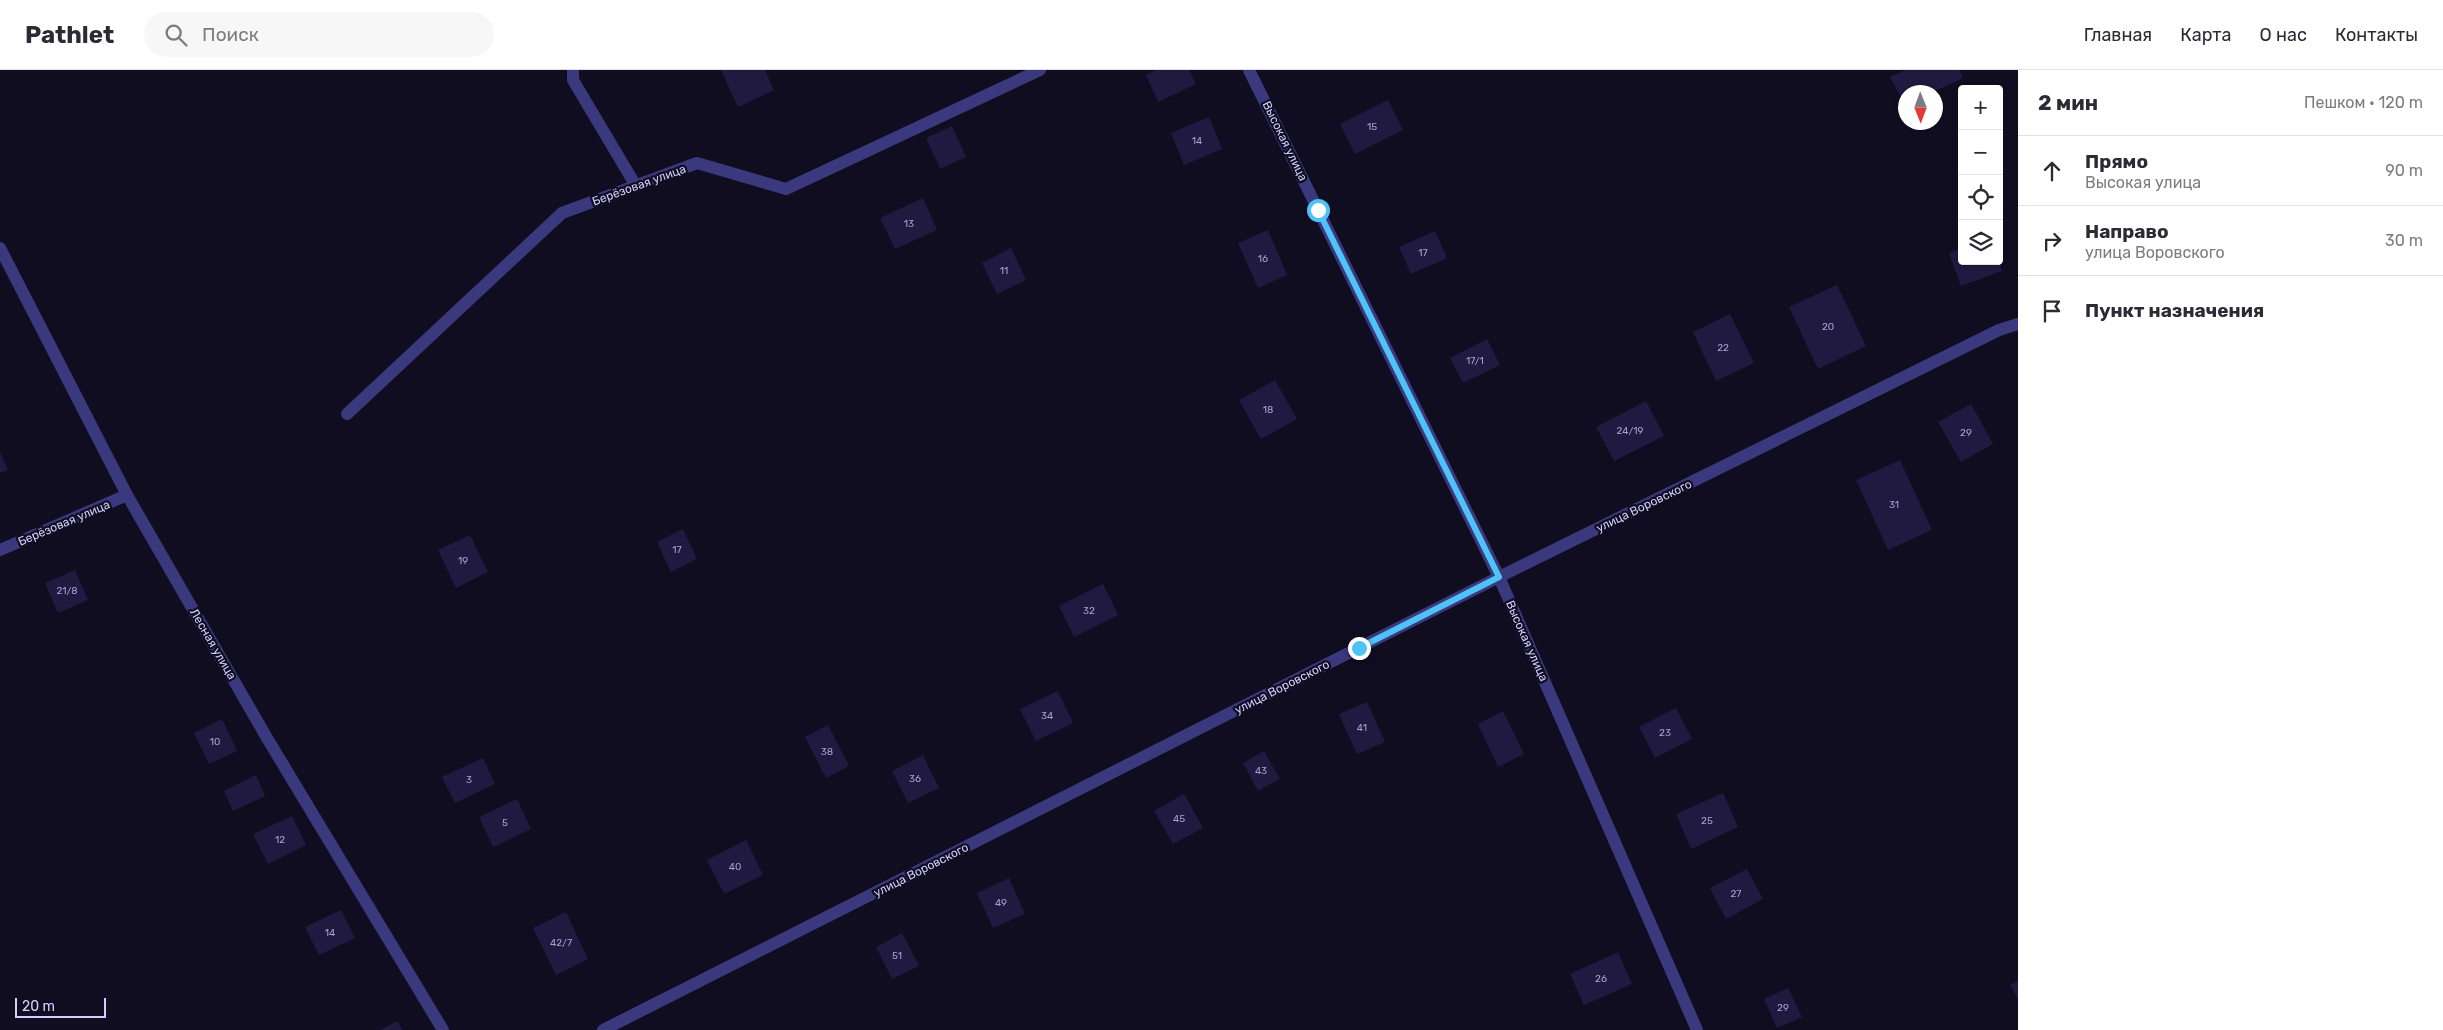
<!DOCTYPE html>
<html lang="ru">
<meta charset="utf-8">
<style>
:root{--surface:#fff;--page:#f7f7f7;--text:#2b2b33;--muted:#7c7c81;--line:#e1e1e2}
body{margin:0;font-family:Rubik,sans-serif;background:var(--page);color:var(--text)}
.controls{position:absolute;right:15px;top:15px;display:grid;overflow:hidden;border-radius:5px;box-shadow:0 1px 4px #0004}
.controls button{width:45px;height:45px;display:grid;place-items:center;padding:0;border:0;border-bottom:1px solid var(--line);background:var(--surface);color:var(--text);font:25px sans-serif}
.compass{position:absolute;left:1898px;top:15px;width:45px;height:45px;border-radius:50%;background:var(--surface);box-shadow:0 1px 4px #0004;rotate:179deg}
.scale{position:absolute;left:15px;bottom:12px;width:91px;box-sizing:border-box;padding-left:5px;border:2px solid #d2cefe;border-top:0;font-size:14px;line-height:18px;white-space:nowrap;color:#d2cefe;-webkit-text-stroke:4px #100d20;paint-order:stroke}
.stop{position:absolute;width:15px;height:15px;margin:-11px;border:4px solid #4fc3f7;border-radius:50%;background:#fff}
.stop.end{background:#4fc3f7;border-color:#fff;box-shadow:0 1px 5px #0008}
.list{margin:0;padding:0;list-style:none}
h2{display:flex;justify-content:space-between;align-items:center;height:65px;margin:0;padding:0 20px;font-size:21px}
h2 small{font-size:16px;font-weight:400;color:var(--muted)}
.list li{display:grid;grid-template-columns:32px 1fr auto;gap:15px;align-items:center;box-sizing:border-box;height:70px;padding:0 20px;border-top:1px solid var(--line)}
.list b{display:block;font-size:19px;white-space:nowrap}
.list p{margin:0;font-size:16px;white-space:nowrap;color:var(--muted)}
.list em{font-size:16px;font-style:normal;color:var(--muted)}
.icon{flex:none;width:28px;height:28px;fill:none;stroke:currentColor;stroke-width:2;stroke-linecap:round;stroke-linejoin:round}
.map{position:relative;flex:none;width:2018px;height:960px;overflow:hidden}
header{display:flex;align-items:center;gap:30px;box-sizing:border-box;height:70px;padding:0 25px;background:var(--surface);border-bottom:1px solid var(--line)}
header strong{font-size:24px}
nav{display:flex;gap:28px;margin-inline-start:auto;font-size:18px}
.search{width:350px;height:45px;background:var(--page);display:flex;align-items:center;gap:12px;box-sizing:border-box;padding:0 18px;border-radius:28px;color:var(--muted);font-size:19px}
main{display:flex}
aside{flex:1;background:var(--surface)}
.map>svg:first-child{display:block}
</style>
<header>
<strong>Pathlet</strong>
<div class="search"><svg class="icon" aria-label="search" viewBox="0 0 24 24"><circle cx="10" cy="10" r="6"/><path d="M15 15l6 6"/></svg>Поиск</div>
<nav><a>Главная</a><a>Карта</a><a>О нас</a><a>Контакты</a></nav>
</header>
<main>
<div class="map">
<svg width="2018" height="960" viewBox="0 0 2018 960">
<rect width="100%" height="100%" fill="#100d20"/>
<g fill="#201a41">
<polygon points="721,0 765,0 774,20 738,37"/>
<polygon points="1156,0 1189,0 1196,14 1158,32 1146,5"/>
<polygon points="1905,0 1959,0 1963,8 1933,22 1906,22 1906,37 1890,7"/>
<polygon points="1388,30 1403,60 1355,84 1340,54"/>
<polygon points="1209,47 1222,79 1184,95 1171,63"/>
<polygon points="952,56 966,87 940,99 926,68"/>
<polygon points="923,128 937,160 895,179 880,148"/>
<polygon points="1268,160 1287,205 1258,218 1238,173"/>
<polygon points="1435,161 1447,188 1411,204 1399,177"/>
<polygon points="1011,178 1026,210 997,224 982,193"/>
<polygon points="1962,178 1962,191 1999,191 2002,201 1961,216 1949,183"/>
<polygon points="1837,215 1866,276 1818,299 1789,237"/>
<polygon points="1730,244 1754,293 1716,311 1693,262"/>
<polygon points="1487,269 1500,295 1463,313 1450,288"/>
<polygon points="1275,310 1297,349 1261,369 1239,330"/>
<polygon points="1646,331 1664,366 1614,391 1596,357"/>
<polygon points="1971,334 1993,374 1961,392 1938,352"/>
<polygon points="0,382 8,400 0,403"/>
<polygon points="1900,390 1932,460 1888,480 1856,410"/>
<polygon points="683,459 697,489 671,502 657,472"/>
<polygon points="470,465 488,502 456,518 438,480"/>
<polygon points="75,500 88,530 58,543 45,513"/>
<polygon points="1103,514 1118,545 1074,567 1059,536"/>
<polygon points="1058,621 1073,653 1036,671 1020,639"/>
<polygon points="1367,632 1385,672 1357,684 1339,644"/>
<polygon points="1676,638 1692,669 1655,688 1639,657"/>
<polygon points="1503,641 1524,684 1498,697 1478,654"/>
<polygon points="222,649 237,681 209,694 194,663"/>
<polygon points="828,655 849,696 826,708 805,667"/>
<polygon points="1264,681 1280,709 1258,721 1243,693"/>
<polygon points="923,685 939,718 908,733 892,701"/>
<polygon points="483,688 495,714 455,733 442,707"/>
<polygon points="256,705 265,726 233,741 224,721"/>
<polygon points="1723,723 1738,757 1691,779 1676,744"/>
<polygon points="1184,724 1203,758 1173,774 1154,741"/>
<polygon points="517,729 531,759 493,777 479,747"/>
<polygon points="292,746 306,775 268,794 253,764"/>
<polygon points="746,770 763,805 724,824 707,790"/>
<polygon points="1747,799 1763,829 1726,849 1710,818"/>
<polygon points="1009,808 1025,844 993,858 977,823"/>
<polygon points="341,840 355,868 319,885 305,857"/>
<polygon points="566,842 588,889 556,905 533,858"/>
<polygon points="902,863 919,896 892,909 876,877"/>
<polygon points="1618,882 1632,914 1584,935 1570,904"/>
<polygon points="2018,911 2018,930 2010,915"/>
<polygon points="1788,918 1802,947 1777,958 1764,929"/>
<polygon points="398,951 402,960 380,960"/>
</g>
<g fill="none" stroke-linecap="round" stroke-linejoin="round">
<g stroke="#3a397e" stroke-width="12">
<polyline points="573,0 573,10 636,116"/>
<polyline points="1249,0 1499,507 1697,960"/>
<polyline points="0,178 127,425 267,668 443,960"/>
<polyline points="347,344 562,143 697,93 786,119 1040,0"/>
<polyline points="0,480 127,425"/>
<polyline points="603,960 1499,507 1999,260 2018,254"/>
</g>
</g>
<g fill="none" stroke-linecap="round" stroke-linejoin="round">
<polyline stroke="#4fc3f7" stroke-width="6" points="1318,140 1499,507 1359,578"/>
</g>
<g text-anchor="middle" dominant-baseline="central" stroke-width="4.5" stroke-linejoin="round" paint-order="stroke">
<g font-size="10" fill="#a6a1cf">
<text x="1372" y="57">15</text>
<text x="1197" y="71">14</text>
<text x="909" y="154">13</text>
<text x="1423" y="183">17</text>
<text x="1263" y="189">16</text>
<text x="1004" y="201">11</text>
<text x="1828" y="257">20</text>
<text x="1723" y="278">22</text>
<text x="1475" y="291">17/1</text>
<text x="1268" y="340">18</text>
<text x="1630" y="361">24/19</text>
<text x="1966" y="363">29</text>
<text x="1894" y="435">31</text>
<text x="677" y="480">17</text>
<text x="463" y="491">19</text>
<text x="67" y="521">21/8</text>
<text x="1089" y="541">32</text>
<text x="1047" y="646">34</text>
<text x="1362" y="658">41</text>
<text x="1665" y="663">23</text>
<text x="215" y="672">10</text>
<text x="827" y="682">38</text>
<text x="1261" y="701">43</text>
<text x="915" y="709">36</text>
<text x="469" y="710">3</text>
<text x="1179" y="749">45</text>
<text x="1707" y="751">25</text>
<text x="505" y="753">5</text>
<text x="280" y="770">12</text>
<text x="735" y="797">40</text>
<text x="1736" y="824">27</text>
<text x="1001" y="833">49</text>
<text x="330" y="863">14</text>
<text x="561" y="873">42/7</text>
<text x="897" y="886">51</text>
<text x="1601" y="909">26</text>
<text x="1783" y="938">29</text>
</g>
<g font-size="12" fill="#d2cefe" stroke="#100d20">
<text transform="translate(1285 71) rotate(64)">Высокая улица</text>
<text transform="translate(639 115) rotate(-20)">Берёзовая улица</text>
<text transform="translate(1644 436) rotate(-26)">улица Воровского</text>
<text transform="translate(64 453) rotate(-23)">Берёзовая улица</text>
<text transform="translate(1527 571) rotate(66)">Высокая улица</text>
<text transform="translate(213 574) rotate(60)">Лесная улица</text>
<text transform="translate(1282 617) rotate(-27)">улица Воровского</text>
<text transform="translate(921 800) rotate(-27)">улица Воровского</text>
</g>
</g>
</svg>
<div class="controls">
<button>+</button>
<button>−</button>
<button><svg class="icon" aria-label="locate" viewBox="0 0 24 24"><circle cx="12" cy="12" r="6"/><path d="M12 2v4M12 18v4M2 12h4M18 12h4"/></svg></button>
<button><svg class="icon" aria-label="layers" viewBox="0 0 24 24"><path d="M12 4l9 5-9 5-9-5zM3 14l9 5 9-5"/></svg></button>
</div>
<svg class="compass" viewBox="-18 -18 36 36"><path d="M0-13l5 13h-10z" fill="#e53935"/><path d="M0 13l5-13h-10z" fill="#7c7c81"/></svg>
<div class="scale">20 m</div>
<div class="stop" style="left:1318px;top:140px"></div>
<div class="stop end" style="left:1359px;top:578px"></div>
</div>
<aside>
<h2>2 мин<small>Пешком · 120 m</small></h2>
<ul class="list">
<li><svg class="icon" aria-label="ahead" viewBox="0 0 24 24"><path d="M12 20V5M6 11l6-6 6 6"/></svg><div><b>Прямо</b><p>Высокая улица</p></div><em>90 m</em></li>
<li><svg class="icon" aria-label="right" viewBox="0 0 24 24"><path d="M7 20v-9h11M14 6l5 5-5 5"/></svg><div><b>Направо</b><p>улица Воровского</p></div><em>30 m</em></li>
<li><svg class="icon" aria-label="arrive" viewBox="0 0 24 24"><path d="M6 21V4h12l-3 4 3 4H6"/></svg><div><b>Пункт назначения</b></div></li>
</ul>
</aside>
</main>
